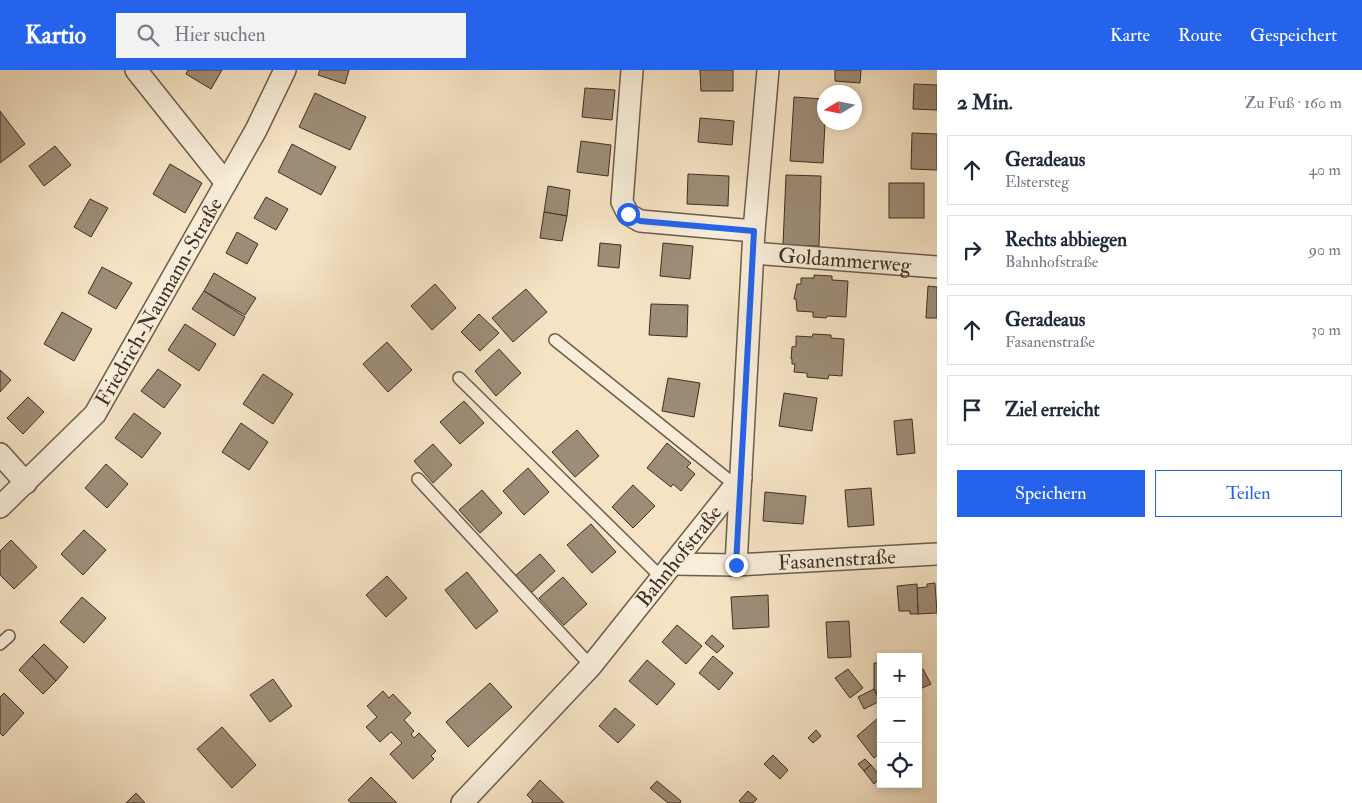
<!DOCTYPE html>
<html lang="de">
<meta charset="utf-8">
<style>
:root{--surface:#fff;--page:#f2f2f3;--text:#1f2937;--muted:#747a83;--line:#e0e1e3;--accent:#2563eb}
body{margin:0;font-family:"IM FELL Double Pica",serif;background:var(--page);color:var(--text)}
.controls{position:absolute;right:15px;bottom:15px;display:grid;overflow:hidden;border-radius:0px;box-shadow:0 2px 8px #0003}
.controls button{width:45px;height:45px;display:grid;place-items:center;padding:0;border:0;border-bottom:1px solid var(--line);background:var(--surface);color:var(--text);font:25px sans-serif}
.compass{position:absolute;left:817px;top:15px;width:45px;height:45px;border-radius:50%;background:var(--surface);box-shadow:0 2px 8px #0003;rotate:260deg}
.stop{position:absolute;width:15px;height:15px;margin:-11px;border:4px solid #2563eb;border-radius:50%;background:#fff}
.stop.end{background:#2563eb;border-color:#fff;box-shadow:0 1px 5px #0008}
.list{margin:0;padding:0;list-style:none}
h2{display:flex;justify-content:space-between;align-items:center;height:65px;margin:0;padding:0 20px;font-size:21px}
h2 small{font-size:16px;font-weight:400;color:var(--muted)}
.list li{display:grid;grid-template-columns:32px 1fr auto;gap:15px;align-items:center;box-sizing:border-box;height:70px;margin:0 10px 10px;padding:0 10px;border:1px solid var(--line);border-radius:0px}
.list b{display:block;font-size:19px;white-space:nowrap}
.list p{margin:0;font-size:16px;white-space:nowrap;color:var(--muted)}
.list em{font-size:16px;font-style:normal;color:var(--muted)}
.actions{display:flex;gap:10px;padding:15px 20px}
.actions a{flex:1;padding:11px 0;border:1px solid var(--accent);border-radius:0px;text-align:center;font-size:18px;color:var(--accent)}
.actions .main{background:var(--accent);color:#fff}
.icon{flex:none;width:28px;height:28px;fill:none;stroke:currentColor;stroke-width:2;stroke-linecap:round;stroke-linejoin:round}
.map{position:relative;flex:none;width:937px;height:733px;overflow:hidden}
header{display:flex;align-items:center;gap:30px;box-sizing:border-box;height:70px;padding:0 25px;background:var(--accent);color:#fff}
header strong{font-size:24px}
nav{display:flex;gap:28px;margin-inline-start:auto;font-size:18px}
.search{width:350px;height:45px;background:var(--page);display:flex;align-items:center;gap:12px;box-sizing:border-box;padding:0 18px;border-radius:0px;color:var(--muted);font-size:19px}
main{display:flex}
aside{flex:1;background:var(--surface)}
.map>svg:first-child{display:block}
</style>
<header>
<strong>Kartio</strong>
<div class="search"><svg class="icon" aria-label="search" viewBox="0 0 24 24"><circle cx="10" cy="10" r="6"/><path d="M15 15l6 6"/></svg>Hier suchen</div>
<nav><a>Karte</a><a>Route</a><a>Gespeichert</a></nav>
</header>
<main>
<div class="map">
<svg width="937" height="733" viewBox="0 0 937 733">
<rect width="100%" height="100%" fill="#f5e3c4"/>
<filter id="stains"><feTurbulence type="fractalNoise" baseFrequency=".004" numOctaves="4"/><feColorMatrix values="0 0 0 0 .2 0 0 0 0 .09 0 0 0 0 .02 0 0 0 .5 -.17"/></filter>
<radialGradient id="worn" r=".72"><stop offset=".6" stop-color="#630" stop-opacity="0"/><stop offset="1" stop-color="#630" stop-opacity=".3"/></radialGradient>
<g fill="#9d8d77" stroke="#3e2f24">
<polygon points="188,0 222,0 211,19 186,4"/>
<polygon points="320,0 349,0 345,14 318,5"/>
<polygon points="700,0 733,0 733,21 701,21"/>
<polygon points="835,0 861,0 860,13 835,11"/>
<polygon points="914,14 937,15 937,40 913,39"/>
<polygon points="585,18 615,20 612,50 582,47"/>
<polygon points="315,23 366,47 350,80 299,57"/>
<polygon points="794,27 824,29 825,52 823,93 790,91"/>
<polygon points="0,41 25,74 0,93"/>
<polygon points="700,48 734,51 732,75 698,72"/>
<polygon points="912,63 937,64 937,100 911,99"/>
<polygon points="581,71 611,75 608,106 577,102"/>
<polygon points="292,74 336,97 321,125 278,102"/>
<polygon points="55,76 71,95 44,116 29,96"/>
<polygon points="170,94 202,113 185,143 153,124"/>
<polygon points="688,104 729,106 728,136 687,134"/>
<polygon points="786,105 821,106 819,176 783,175"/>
<rect x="889" y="113" width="35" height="35"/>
<polygon points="548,116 570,120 567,146 544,142"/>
<polygon points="266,127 288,139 276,160 254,148"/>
<polygon points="90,129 108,138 91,167 74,157"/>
<polygon points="544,142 567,146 562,171 540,168"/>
<polygon points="237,162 258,174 247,194 226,183"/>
<polygon points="600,173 621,175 619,198 598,196"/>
<polygon points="663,173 693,176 690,209 660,206"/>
<polygon points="102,197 132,213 116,239 88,223"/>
<polygon points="214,203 256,228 245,245 204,221"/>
<polygon points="814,205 832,206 832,210 848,211 846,247 827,246 826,248 813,247 813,242 797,241 796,229 794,229 797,214 801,214 801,208 814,208"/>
<polygon points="435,214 456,238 432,260 411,236"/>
<polygon points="928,216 937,217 937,248 926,248"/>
<polygon points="526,219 547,242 513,272 492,248"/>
<polygon points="204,221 245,247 234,266 192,239"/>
<polygon points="651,234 688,235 687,267 649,265"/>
<polygon points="62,242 92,259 74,291 44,274"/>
<polygon points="479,244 499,263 480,281 461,262"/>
<polygon points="185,254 216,274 199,301 168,280"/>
<polygon points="813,264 831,265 831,268 844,269 842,306 829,305 828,309 807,307 807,303 794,302 795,294 792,294 792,289 791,289 792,277 796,276 796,266 812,267"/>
<polygon points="387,272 412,300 388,322 363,294"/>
<polygon points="499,279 521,303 496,326 475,301"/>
<polygon points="158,299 181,315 164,338 141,321"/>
<polygon points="0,300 11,310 0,322"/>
<polygon points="263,304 293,324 273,354 243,334"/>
<polygon points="668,308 700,313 694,347 662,341"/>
<polygon points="784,323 817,328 812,361 779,356"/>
<polygon points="28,327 44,342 23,364 7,348"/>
<polygon points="464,331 484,353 460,374 440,352"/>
<polygon points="134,343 161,363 142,388 115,368"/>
<polygon points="912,349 915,383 897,385 894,351"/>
<polygon points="241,353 268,372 249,400 222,382"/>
<polygon points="577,360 599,386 575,407 552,382"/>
<polygon points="667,373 691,393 687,397 695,404 681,421 673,414 671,417 647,398"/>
<polygon points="433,374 452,395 433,413 414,391"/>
<polygon points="106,394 128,414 107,438 85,418"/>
<polygon points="528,398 549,422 524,445 503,421"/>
<polygon points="633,415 655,436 633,458 612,437"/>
<polygon points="871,418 874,455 848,457 845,420"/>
<polygon points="482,420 502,443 480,463 459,440"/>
<polygon points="765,422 806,426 803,454 763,451"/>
<polygon points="591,454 616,482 592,503 567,475"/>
<polygon points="84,460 106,480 83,505 61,484"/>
<polygon points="11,470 37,497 14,519 0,505 0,481"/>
<polygon points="540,484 555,501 531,523 515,506"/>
<polygon points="467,502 498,541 476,559 445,520"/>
<polygon points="387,506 407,528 386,547 366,525"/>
<polygon points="563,507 587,534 564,555 539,528"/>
<polygon points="935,513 937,543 918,544 917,518 927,517 927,514"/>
<polygon points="917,514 918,544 910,544 910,541 899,541 897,516"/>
<polygon points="768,525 769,557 733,559 731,527"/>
<polygon points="82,527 106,548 84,573 60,552"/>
<polygon points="849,551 851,587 828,588 826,552"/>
<polygon points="677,555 702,576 686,594 662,572"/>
<polygon points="712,565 724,576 717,583 705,573"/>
<polygon points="44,574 68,597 56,611 32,586"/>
<polygon points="32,586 56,611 43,624 19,600"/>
<polygon points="713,586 733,603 719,620 699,603"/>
<polygon points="647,590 675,614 657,635 629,611"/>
<polygon points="874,593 881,593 881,628 879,628 874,619"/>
<polygon points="848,599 863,618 850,628 835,608"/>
<polygon points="923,599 931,614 918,620 918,601"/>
<polygon points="273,609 292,636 270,652 250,625"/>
<polygon points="490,613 512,637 468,677 446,652"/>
<polygon points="874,619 880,631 864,639 858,627"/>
<polygon points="383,621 389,628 393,624 411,643 404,650 414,661 411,664 414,668 419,663 436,681 431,686 434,689 413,709 390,684 402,673 391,662 380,672 366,657 377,647 367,636"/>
<polygon points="4,623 24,643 3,666 0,663 0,627"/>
<polygon points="615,638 635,655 618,673 599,656"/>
<polygon points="877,649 881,654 881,682 874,688 857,666"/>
<polygon points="222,657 256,695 232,718 197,679"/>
<polygon points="816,660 821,666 813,673 808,668"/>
<polygon points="773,685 788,700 780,709 764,694"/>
<polygon points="865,689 871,695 864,701 858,694"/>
<polygon points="871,695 881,707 874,714 864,701"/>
<polygon points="371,707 397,733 351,733 348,730"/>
<polygon points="540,710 564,733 531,733 533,731 527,725"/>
<polygon points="657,711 681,731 680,733 668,733 650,718"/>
<polygon points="748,721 757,729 753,733 741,733 739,731"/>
<polygon points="136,723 145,733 126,733"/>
</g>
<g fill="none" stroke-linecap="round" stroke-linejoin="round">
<g stroke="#6c5c4c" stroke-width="14">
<g id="service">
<polyline points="555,270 735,415"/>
<polyline points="459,308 661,507"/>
<polyline points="418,409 591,596"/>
<polyline points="0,574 9,566"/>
</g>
</g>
<g stroke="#6c5c4c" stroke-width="24">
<g id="minor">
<polyline points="136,0 226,113"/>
<polyline points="632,0 622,132 628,144 640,151 754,161"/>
<path id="s1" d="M753,183l184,14"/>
<polyline points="0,384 26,413"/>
<path id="s2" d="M0,437l95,-93 161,-284 29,-60"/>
<path id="s3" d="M672,494l64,1 201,-11"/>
<polyline points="736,495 754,161 768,0"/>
<path id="s4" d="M462,733l129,-137 150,-188"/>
</g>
</g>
<use href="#service" stroke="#f8edd9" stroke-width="11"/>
<use href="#minor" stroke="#f8edd9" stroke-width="21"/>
</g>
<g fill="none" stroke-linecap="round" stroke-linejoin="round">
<polyline stroke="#2563eb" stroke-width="6" points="628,144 640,151 754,161 736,495"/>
</g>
<g text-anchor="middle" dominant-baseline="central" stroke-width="4.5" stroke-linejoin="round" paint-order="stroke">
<g font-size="21" fill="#3e2f24" stroke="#f8edd9">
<text stroke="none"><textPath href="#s1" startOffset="92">Goldammerweg</textPath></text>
<text stroke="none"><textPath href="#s2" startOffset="262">Friedrich-Naumann-Straße</textPath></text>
<text stroke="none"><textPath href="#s4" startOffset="329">Bahnhofstraße</textPath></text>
<text stroke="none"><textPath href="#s3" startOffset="165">Fasanenstraße</textPath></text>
</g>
</g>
<rect width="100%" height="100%" filter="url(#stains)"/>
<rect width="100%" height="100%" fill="url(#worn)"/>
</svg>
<div class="controls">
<button>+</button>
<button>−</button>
<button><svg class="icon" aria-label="locate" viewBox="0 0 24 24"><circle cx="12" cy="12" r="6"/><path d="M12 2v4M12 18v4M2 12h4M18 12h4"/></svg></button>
</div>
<svg class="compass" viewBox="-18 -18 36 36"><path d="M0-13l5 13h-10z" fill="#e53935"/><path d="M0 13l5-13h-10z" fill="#747a83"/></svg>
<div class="stop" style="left:628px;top:144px"></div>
<div class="stop end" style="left:736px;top:495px"></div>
</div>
<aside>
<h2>2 Min.<small>Zu Fuß · 160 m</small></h2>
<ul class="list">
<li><svg class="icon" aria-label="ahead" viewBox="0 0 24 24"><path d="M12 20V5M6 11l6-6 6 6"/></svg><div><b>Geradeaus</b><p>Elstersteg</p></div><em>40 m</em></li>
<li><svg class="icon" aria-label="right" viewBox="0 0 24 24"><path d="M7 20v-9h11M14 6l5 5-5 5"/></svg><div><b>Rechts abbiegen</b><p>Bahnhofstraße</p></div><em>90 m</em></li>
<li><svg class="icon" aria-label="ahead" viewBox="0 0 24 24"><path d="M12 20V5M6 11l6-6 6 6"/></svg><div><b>Geradeaus</b><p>Fasanenstraße</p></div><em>30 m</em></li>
<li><svg class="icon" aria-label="arrive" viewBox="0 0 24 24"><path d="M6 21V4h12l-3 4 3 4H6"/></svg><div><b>Ziel erreicht</b></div></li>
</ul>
<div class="actions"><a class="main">Speichern</a><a>Teilen</a></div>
</aside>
</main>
